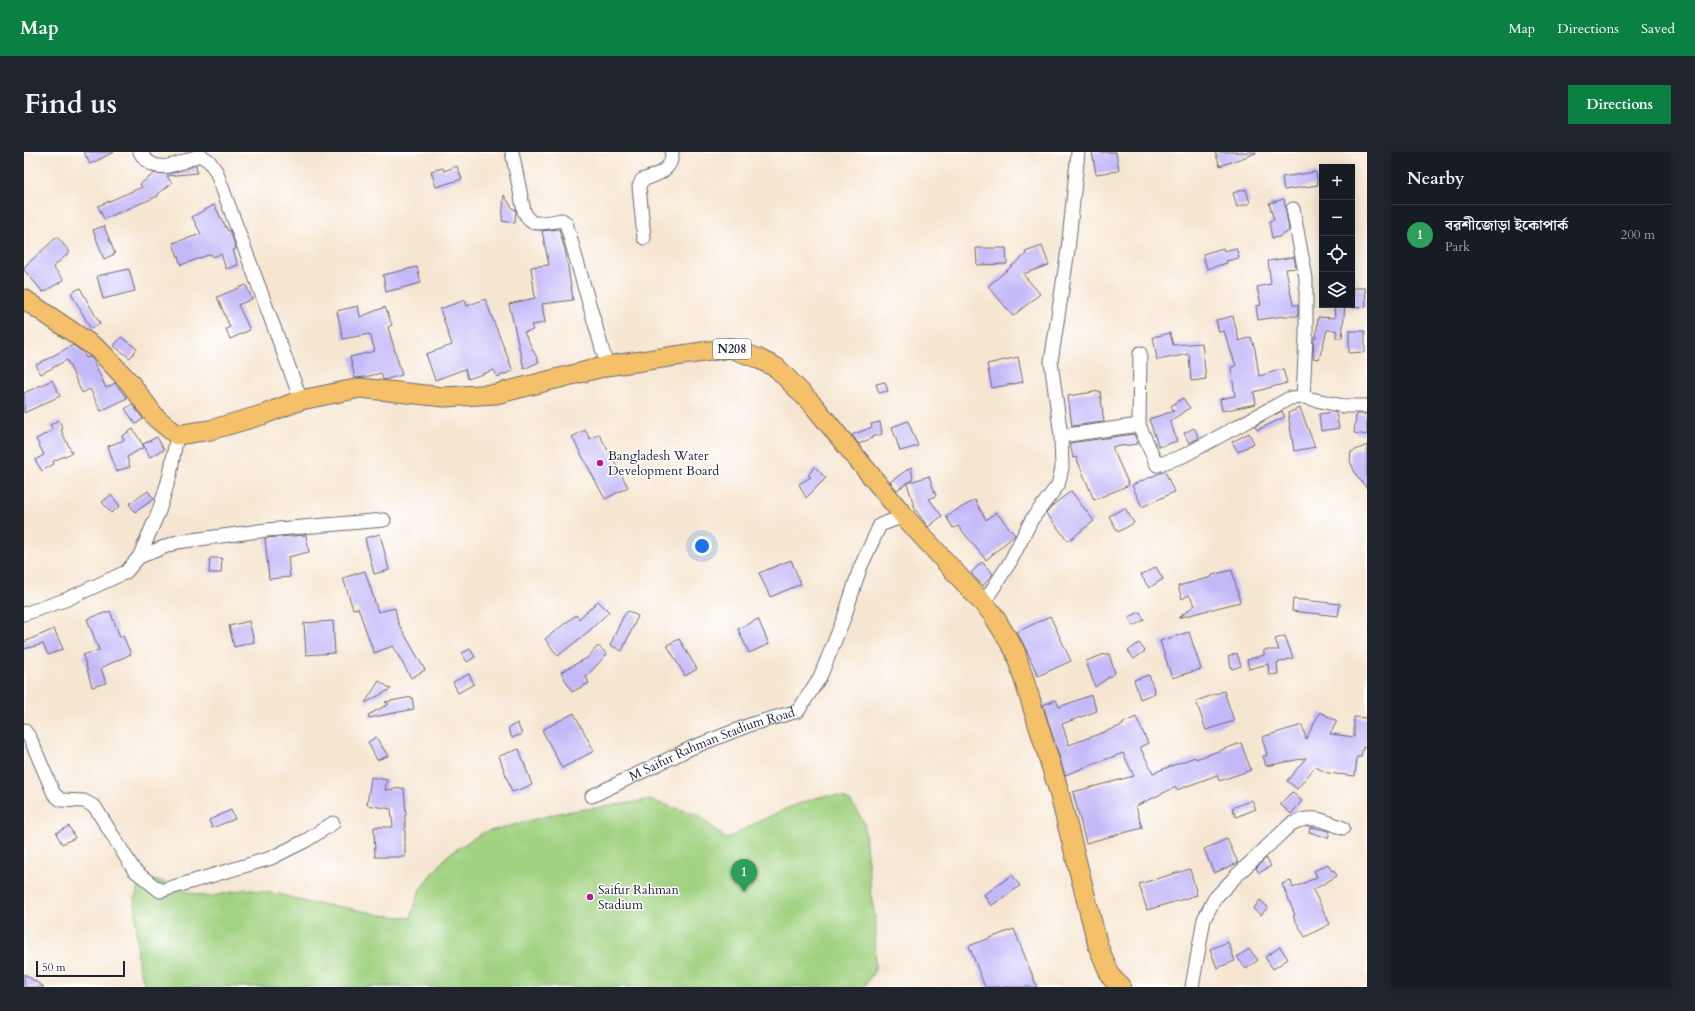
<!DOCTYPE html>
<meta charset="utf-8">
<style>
:root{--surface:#171b24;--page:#20242c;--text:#f1f3f6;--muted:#9ea1a6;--line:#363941;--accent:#0b8043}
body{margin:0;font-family:Cardo,"Noto Serif Bengali",serif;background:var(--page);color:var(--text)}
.controls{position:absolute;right:12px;top:12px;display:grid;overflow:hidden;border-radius:0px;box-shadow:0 2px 10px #0003}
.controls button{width:36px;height:36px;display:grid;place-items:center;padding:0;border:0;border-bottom:1px solid var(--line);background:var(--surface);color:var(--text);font:20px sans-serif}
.scale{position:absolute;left:12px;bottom:10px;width:89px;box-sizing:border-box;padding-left:4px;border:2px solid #22223b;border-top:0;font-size:11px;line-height:14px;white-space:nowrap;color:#22223b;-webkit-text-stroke:3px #fff;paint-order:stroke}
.you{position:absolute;left:678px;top:394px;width:14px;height:14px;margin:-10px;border:3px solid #fff;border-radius:50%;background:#1a73e8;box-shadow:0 0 0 6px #1a73e833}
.badge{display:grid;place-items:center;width:26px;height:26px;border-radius:50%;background:var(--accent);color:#fff;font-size:13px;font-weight:700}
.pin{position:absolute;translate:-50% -33px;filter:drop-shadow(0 1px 2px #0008)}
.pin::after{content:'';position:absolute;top:21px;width:14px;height:12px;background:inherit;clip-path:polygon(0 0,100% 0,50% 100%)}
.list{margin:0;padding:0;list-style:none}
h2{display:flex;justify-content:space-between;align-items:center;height:52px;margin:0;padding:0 16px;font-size:17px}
h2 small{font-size:13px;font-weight:400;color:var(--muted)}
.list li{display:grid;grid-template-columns:26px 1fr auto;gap:12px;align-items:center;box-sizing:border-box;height:60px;padding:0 16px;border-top:1px solid var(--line)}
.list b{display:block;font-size:15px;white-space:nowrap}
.list p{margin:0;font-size:13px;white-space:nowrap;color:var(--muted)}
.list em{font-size:13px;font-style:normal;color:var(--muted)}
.icon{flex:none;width:22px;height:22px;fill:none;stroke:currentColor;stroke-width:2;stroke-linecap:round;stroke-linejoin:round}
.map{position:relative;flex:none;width:1343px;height:835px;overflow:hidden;border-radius:0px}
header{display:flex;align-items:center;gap:24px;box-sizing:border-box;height:56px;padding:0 20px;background:var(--accent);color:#fff}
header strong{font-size:19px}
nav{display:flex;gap:22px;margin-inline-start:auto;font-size:14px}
.intro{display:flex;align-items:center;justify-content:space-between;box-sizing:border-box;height:96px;padding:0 24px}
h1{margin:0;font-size:28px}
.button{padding:10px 18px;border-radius:0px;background:var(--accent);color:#fff;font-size:14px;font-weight:700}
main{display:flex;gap:24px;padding:0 24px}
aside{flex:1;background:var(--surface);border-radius:0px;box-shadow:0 2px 10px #0003}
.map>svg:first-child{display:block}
</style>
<header>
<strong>Map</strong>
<nav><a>Map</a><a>Directions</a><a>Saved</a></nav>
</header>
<div class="intro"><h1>Find us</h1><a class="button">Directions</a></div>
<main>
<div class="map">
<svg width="1343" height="835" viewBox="0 0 1343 835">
<rect width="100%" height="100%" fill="#fff"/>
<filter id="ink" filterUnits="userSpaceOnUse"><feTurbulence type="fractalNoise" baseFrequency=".025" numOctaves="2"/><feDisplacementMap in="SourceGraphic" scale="8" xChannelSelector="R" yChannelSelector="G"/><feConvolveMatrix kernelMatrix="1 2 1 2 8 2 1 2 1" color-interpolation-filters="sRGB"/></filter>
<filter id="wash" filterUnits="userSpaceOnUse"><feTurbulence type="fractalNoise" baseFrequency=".012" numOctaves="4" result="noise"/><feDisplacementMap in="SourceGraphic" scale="16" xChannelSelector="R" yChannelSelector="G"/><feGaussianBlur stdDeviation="0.9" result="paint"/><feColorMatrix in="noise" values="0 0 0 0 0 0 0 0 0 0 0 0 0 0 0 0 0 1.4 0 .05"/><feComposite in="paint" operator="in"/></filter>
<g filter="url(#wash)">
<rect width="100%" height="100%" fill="#f6e6d1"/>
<path fill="#a1d281" stroke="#627a5e" d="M799,644h16l11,5 7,9 7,13 7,72 5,28 -1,47 -11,17h-719l-7,-25 -3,-65 7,-17 19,1 23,10 25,6 37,-8 33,5 30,9 34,4 39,8 29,3 9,-29 28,-34 34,-22 77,-20 90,-13 49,15 28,24c32,-17 62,-34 97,-43z"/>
<g id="blocks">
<g fill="#c4b9f8">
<polygon points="60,0 90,0 66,12"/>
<polygon points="1068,0 1092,0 1095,19 1072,22"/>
<polygon points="1191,0 1232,0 1232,1 1196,14"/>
<polygon points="172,13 173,21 143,24 148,31 134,42 134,44 80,67 74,54 118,35 116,32 131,21 145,22"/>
<polygon points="433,14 438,27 412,35 407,19 419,16 420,19"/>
<polygon points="1292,20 1294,33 1260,38 1258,25"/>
<polygon points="1222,37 1226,51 1213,55 1209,41"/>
<polygon points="480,43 489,57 492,57 491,71 478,69"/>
<polygon points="1260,47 1265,79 1255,85 1248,86 1245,69 1250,68 1245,51"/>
<polygon points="190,53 204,79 206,78 212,97 209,98 214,113 202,117 197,102 188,105 187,102 157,113 149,91 177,82 168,65"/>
<polygon points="80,74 91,102 80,107 69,78"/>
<polygon points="535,77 542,102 549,148 518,152 521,171 507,173 509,178 500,180 515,210 500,217 485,152 511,146 507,115 525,113 518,79"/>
<polygon points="33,85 46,100 29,115 40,128 19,140 0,118 0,115"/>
<polygon points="1018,94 1025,113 999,122 1016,142 989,164 964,134 1002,102 1001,100"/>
<polygon points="952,96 982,96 983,112 953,113"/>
<polygon points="1199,96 1200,99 1212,96 1215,106 1202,109 1203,111 1183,117 1179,102"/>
<polygon points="1270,105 1272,116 1262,117 1269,153 1274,153 1274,164 1260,164 1234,168 1232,154 1237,153 1233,135 1247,132 1244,109"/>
<polygon points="393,115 397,131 362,140 359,123"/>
<polygon points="105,117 111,139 79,147 73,124"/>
<polygon points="222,133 228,147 214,153 226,178 206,187 202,177 206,175 193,145"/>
<polygon points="56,136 76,172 67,177 47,141"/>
<polygon points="1328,136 1341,136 1342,155 1328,156"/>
<polygon points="461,147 489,219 473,225 470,218 444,227 441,217 411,228 402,202 428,193 416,157 441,148 443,154"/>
<polygon points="1310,153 1321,153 1318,186 1312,186 1312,178 1303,178 1295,207 1289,206 1290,185 1292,186 1294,165 1311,166"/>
<polygon points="334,154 336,165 361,155 368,173 364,175 378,223 360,228 359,227 357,221 341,225 331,226 326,205 351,199 346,182 319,187 313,159"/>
<polygon points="1209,164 1215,189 1227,185 1231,197 1235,224 1259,217 1263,231 1230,240 1232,252 1198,259 1196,247 1211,244 1207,215 1212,214 1200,179 1195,180 1192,168"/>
<polygon points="1325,179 1341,179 1341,200 1325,201"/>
<polygon points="1146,181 1149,193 1178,191 1182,227 1167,229 1165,202 1133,208 1129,185"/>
<polygon points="97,185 113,197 106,206 90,194"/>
<polygon points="49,193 59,200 62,206 65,205 68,206 82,236 91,231 103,246 77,259 66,237 58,241 43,208 17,222 12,213"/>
<polygon points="994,205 999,230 968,236 963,212"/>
<polygon points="28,228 36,244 0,261 0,241"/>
<polygon points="861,230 864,239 855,241 852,232"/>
<polygon points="1076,239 1080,270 1048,274 1044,244"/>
<polygon points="1159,246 1166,256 1146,269 1153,289 1135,295 1125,267 1150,259 1147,254"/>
<polygon points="108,252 119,267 112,272 101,257"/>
<polygon points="1276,256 1291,295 1270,299 1264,261"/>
<polygon points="1258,259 1261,265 1233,278 1231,274"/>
<polygon points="1309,260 1312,261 1315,276 1297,279 1295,262"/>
<polygon points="1332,262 1343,262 1343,283 1330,281"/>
<polygon points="35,268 39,277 37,278 48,301 29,309 30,312 18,319 11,308 20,303 12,287 29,278 26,273"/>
<polygon points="884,269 894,294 876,299 868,275"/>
<polygon points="856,270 858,282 848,285 848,286 835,292 828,283 848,275 847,272"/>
<polygon points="1170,276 1175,286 1165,291 1160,281"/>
<polygon points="109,277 120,295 103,305 106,315 92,319 84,294 100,288 98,284"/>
<polygon points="561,278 566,287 575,282 604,335 581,347 548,285"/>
<polygon points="1225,281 1230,291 1214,300 1208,290"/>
<polygon points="1110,282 1114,292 1088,295 1105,333 1070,348 1052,305 1049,306 1046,291"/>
<polygon points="133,285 140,298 126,305 119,292"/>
<polygon points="1343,293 1343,336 1332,323 1326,309 1327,300"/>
<polygon points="791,315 802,326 782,346 775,332 787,325 784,323"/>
<polygon points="887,315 889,327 873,338 866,330"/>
<polygon points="1141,319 1150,340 1118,355 1108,333"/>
<polygon points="905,324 912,344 905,347 918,364 904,375 891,357 883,331"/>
<polygon points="124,339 130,347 111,360 105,352"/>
<polygon points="1047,339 1070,369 1044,389 1022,361 1029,353"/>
<polygon points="87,343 96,354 87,361 78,350"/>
<polygon points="951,348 962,368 972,360 991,383 962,408 934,374 929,376 922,364"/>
<polygon points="1101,356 1110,371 1094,380 1085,364"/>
<polygon points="356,382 365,418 350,422 341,386"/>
<polygon points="282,383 285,400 264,405 266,425 245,427 241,386"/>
<polygon points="186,406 198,406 197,421 185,421"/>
<polygon points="767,408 777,432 746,445 735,421"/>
<polygon points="958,410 969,422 959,434 947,421"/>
<polygon points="1132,415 1139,427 1125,436 1117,423"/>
<polygon points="1208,418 1216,450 1154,466 1171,453 1165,443 1158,447 1154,434 1188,425 1188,423"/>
<polygon points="341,419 354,460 371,456 374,471 401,518 387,526 369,494 350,501 334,456 329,457 319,426"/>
<polygon points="1269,447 1316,452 1314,464 1268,459"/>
<polygon points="574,449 585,460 565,479 534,504 521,487 552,463 555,467"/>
<polygon points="86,459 96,485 99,484 107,502 77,516 82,531 68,535 59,503 75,498 63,467"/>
<polygon points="604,459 614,464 598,499 586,493 599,465"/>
<polygon points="1116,460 1120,468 1109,474 1105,465"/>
<polygon points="1026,464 1047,509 1014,524 1000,493 993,480"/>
<polygon points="734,467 745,492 725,501 714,477"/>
<polygon points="225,469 230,490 210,495 205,474"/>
<polygon points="309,469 311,501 282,503 280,471"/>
<polygon points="30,477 39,497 24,503 19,492 0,497 0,490"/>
<polygon points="1165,480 1177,517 1148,526 1136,489"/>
<polygon points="1261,484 1269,506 1253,511 1254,522 1245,523 1244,512 1225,517 1223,508 1240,503 1240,498 1255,498 1251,487"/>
<polygon points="655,487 673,517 661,524 643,493"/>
<polygon points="1115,491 1121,499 1110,507 1104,499"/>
<polygon points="574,494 583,502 562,525 565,531 548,540 537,520 563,506"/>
<polygon points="446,497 451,505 443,510 438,501"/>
<polygon points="1213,501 1217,514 1208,517 1204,505"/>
<polygon points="1081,502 1085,502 1091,521 1071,535 1062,509"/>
<polygon points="445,522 450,532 434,541 429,530"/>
<polygon points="1125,523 1131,541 1116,547 1110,528"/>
<polygon points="355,529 367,537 341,551"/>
<polygon points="1200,539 1210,569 1182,578 1172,549"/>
<polygon points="1067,543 1073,559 1038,572 1045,593 1099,573 1099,571 1112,565 1124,591 1116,595 1129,621 1171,605 1172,607 1217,591 1227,618 1195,629 1193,623 1153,638 1152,635 1112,654 1118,676 1062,691 1049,640 1110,624 1099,601 1041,623 1019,553 1032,548 1035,555"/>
<polygon points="388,545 390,557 345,566 344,563 365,552 361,550"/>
<polygon points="1296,560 1313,569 1306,582 1330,585 1330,565 1343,566 1343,597 1339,595 1337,605 1333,605 1331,624 1304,621 1291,615 1273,637 1263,629 1282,606 1242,614 1239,604 1243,603 1238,585 1278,573 1282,587"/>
<polygon points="550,561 570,599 538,616 518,578"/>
<polygon points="493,571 498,582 488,586 484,576"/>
<polygon points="352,585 364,604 353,608 344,590"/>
<polygon points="495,597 508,633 488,640 475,604"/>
<polygon points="347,625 363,628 361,638 380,636 382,663 381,663 381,705 351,705 350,675 369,675 367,657 343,653"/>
<polygon points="1268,640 1278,649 1267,662 1256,652"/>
<polygon points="1228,648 1232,657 1212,665 1208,656"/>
<polygon points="207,658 211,667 188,676 185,668"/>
<polygon points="45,674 51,686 38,692 32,681"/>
<polygon points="1286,675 1306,679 1304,686 1285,680"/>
<polygon points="1203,687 1214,711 1190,721 1180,697"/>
<polygon points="1242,706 1247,714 1235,721 1232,716"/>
<polygon points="1304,712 1308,719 1310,718 1313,724 1289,738 1306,772 1281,785 1269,764 1271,763 1258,732 1267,729 1269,736 1293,725 1290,719"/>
<polygon points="1166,717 1173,743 1123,758 1115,732"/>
<polygon points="988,723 996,734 967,754 960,743"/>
<polygon points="1236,748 1244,755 1237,763 1229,757"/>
<polygon points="990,777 1013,835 961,835 945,794"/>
<polygon points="1204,790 1211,809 1193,816 1186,797"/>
<polygon points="1256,795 1264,807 1249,817 1241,805"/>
<polygon points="1225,797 1234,808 1222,817 1213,805"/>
<polygon points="0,822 20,835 0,835"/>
</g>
</g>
</g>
<g filter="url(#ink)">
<use href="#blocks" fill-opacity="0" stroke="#6c6770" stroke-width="1"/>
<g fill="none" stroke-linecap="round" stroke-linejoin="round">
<g stroke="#6c6770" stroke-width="15">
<g id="minor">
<path d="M116,0c15,26 38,11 60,3l9,6 7,10 85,229"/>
<path d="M488,0l12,59c2,4 4,9 8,11 5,3 24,-1 30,-2l4,3 41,143"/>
<polyline points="1269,57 1282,126 1282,183 1279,245"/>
<path d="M620,86l-5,-52 3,-6c15,-5 31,-10 30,-28"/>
<polyline points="1116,201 1115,273 1133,313 1159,304 1266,246 1279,245 1319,254 1343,254"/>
<polyline points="1037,284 1115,273"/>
<polyline points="115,405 153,390 243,378 360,368"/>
<polyline points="959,452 986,410 1008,367 1034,333 1038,316 1037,284 1027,210 1044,98 1054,0"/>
<polyline points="0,462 41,448 102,420 115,405 135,359 146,323 153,283"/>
<polyline points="0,578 6,586 30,642 37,648 60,649 71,655 110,718 136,739 247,706 283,688 309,671"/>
<path id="s1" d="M568,644l99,-48 61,-24 46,-13 22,-34 24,-59 16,-50 20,-43 24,-9"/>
<path d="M1168,835l12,-68 11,-21 22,-23 54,-51c21,-10 32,-4 52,4"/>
</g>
</g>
<g stroke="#6c6770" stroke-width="21">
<polyline id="highway" points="0,147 75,198 106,231 132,266 153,283 186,278 238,263 277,248 336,236 420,245 472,242 583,214 706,196 733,206 753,216 790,254 880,364 968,461 991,499 1034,636 1074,794 1087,825 1097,835"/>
</g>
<use href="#minor" stroke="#fff" stroke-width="13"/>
<use href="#highway" stroke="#f4c16a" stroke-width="19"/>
</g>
</g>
<g fill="#b5179e" stroke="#fff" stroke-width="1.5">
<circle cx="576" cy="311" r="4"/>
<circle cx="566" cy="745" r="4"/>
</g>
<g text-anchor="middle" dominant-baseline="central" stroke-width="3" stroke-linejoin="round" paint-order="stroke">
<rect fill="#fff" stroke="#646476" stroke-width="1" x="689" y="187" width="38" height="20" rx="3"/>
<g font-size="12" font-weight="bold" fill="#22223b">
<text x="708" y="197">N208</text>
</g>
<g font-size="13" fill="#22223b" stroke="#fff" text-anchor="start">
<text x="584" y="304">Bangladesh Water<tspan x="584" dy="15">Development Board</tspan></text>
<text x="574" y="738">Saifur Rahman<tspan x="574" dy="15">Stadium</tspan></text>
</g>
<g font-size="13" fill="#22223b" stroke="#fff">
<text stroke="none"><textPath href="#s1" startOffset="131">M Saifur Rahman Stadium Road</textPath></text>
</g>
</g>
</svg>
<div class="controls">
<button>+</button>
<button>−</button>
<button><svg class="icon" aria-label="locate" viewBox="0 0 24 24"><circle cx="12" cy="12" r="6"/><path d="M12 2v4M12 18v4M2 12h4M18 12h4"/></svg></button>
<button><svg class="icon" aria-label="layers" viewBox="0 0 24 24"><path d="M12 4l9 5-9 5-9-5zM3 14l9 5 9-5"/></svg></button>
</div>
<div class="scale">50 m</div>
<div class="you"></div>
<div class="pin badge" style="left:720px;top:740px;background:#2e9e5b">1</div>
</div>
<aside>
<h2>Nearby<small></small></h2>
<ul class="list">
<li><span class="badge" style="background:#2e9e5b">1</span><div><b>বরশীজোড়া ইকোপার্ক</b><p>Park</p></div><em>200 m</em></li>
</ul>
</aside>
</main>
